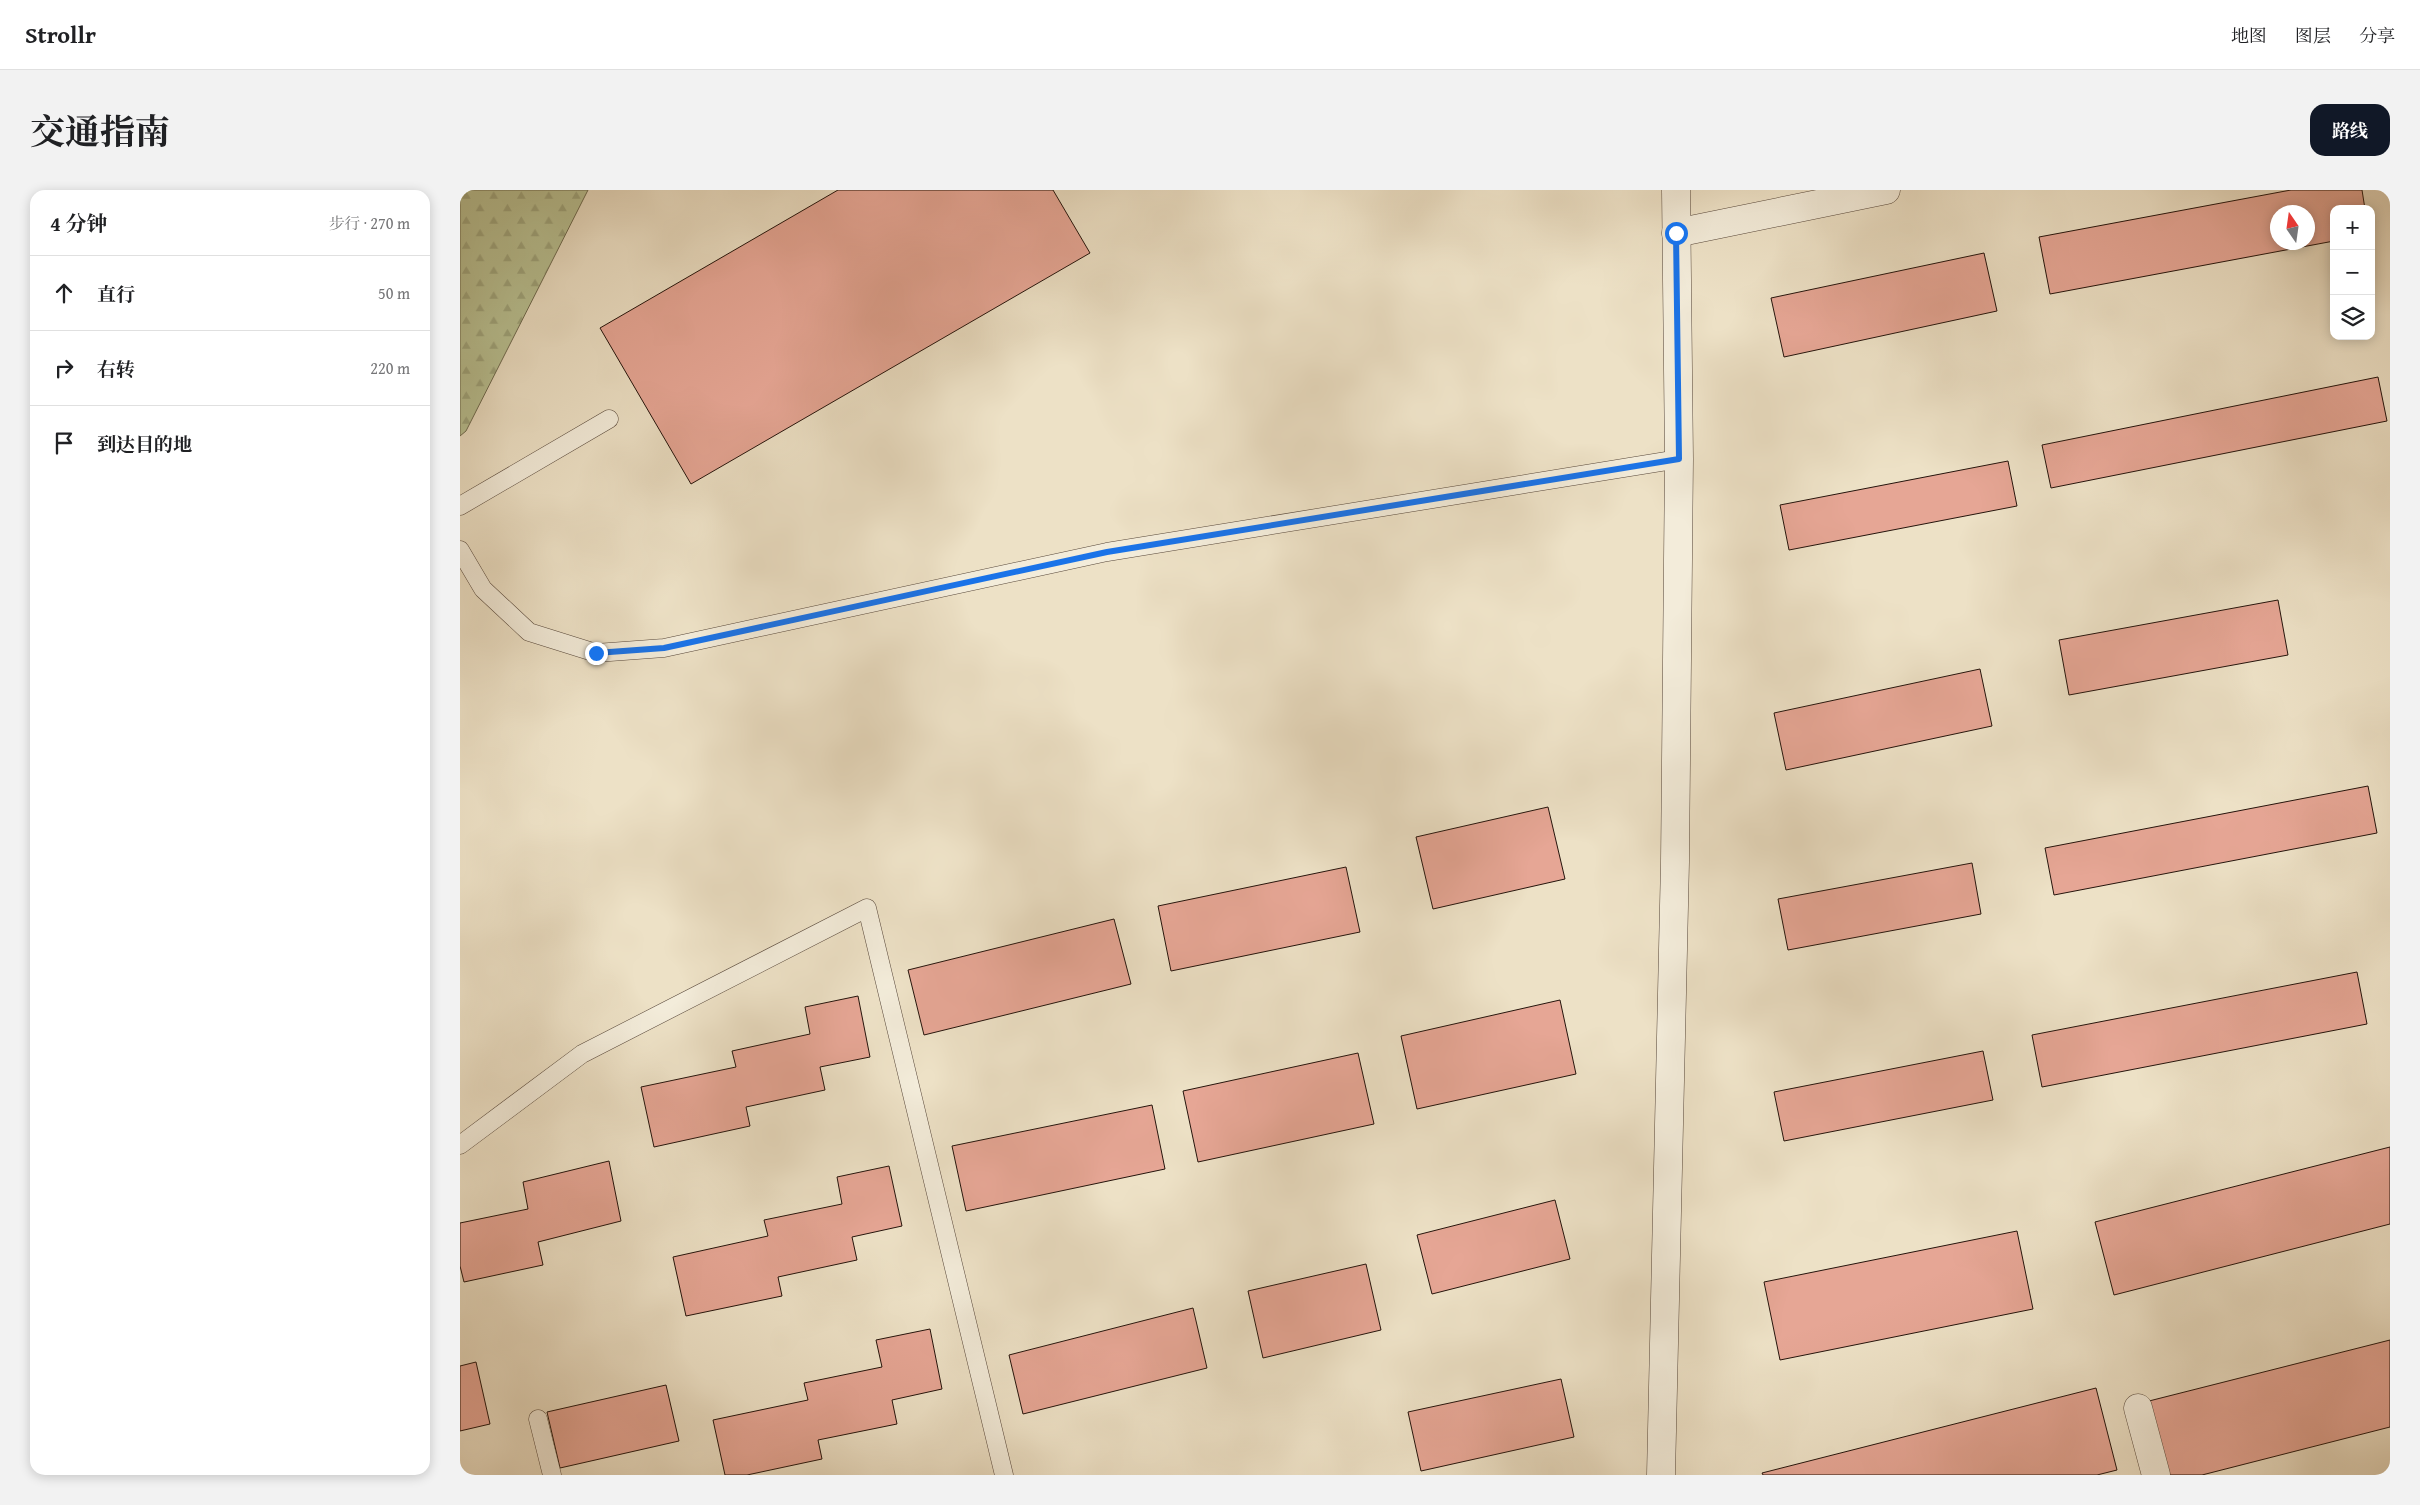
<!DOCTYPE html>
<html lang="zh">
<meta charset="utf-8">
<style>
:root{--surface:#fff;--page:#f2f2f2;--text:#202124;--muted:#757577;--line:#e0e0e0;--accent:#111827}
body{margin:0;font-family:"Gentium Book Plus","Noto Serif SC",serif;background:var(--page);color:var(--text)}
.controls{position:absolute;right:15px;top:15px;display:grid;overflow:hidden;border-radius:10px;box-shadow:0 2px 12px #0003}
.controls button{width:45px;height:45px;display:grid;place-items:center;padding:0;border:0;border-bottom:1px solid var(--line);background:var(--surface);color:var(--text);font:25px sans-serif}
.compass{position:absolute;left:1810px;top:15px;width:45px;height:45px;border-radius:50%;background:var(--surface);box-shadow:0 2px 12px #0003;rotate:347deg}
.stop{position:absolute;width:15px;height:15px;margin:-11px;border:4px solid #1a73e8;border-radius:50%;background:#fff}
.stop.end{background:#1a73e8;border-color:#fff;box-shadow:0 1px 5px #0008}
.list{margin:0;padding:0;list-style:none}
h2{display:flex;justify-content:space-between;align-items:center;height:65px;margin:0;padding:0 20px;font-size:21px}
h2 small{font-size:16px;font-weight:400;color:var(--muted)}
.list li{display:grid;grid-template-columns:32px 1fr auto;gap:15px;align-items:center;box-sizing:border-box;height:75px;padding:0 20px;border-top:1px solid var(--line)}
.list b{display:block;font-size:19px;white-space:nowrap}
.list em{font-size:16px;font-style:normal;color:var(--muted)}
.icon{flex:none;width:28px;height:28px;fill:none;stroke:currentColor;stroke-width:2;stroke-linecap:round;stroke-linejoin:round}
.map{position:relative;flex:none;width:1930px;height:1285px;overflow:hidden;border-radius:15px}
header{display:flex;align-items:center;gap:30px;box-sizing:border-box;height:70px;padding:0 25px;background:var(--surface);border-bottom:1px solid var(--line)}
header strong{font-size:24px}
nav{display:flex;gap:28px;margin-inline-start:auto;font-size:18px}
.intro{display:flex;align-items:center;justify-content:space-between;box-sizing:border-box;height:120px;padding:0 30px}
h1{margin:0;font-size:35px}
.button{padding:12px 22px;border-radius:15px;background:var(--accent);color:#fff;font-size:18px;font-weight:700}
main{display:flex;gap:30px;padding:0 30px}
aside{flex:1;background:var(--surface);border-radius:15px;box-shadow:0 2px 12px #0003}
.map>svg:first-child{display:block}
</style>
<header>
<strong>Strollr</strong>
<nav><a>地图</a><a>图层</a><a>分享</a></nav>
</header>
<div class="intro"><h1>交通指南</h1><a class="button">路线</a></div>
<main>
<aside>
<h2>4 分钟<small>步行 · 270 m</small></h2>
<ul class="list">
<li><svg class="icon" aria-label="ahead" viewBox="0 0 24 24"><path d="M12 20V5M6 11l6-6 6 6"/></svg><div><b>直行</b></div><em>50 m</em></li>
<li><svg class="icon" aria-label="right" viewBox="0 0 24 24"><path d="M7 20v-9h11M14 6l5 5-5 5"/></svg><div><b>右转</b></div><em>220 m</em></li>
<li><svg class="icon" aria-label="arrive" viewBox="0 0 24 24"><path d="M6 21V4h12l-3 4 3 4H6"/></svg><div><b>到达目的地</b></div></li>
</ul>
</aside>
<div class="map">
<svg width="1930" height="1285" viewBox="0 0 1930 1285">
<defs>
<pattern id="forest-firs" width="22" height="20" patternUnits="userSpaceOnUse" patternTransform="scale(1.25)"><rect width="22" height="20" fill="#b9c294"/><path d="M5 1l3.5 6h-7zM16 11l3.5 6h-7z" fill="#9fa67e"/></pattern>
</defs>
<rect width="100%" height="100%" fill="#ede1c6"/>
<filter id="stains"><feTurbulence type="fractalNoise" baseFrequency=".004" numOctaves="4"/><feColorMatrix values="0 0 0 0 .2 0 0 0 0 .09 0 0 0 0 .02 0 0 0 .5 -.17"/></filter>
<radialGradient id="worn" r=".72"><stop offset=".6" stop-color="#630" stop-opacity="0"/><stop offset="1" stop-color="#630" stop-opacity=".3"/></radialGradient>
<polygon fill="url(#forest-firs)" stroke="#6f6b50" points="0,0 128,0 6,241 0,246"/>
<g fill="#e6a695" stroke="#25140c" fill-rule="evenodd">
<polygon points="378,0 593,0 630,63 231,294 140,138"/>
<path d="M1831,0h71l3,19h-31v32l-284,53 -11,-57zM1818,22h30v30h-30z"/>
<polygon points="1524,63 1537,121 1324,167 1311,108"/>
<polygon points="1918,187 1927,231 1591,298 1582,255"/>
<polygon points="1548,271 1557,316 1329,360 1320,315"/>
<polygon points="1818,410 1828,465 1609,505 1599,450"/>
<polygon points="1520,479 1532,536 1326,580 1314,523"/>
<polygon points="1908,596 1917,643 1594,705 1585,658"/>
<polygon points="1088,617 1105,689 973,719 956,647"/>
<polygon points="1512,673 1521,724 1328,760 1318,709"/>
<polygon points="886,677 900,742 711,781 698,716"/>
<polygon points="654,729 671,794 464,845 448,780"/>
<polygon points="1897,782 1907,834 1582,897 1572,845"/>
<polygon points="398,806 410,867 360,877 365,900 286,917 290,936 194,957 181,897 276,877 272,861 350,844 345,817"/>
<polygon points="1100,810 1116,884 957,919 941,846"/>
<polygon points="1523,861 1533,910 1324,951 1314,902"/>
<polygon points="898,863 914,934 738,972 723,901"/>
<polygon points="692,915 705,979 506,1021 492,956"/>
<polygon points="1930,957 1930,1034 1654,1105 1635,1032"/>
<polygon points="149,971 161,1031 78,1052 83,1075 4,1092 0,1076 0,1033 68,1019 63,992"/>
<polygon points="429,976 442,1036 392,1047 397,1070 318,1087 322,1106 226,1126 213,1067 308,1046 304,1030 382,1014 377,987"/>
<polygon points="1095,1010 1110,1069 972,1104 957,1045"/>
<polygon points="1557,1041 1573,1119 1320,1170 1304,1092"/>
<polygon points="906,1074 921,1140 803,1168 788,1101"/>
<polygon points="733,1118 747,1178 563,1224 549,1165"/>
<polygon points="470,1139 482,1199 432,1210 437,1234 358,1250 362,1269 287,1285 265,1285 253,1230 348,1210 344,1193 422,1177 416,1150"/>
<polygon points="1930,1150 1930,1237 1742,1285 1707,1285 1689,1211"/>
<polygon points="16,1172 30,1234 0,1241 0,1176"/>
<polygon points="1101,1189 1114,1247 961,1281 948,1222"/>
<polygon points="206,1195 219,1251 100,1278 87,1222"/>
<polygon points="1636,1198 1657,1280 1637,1285 1303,1285 1302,1283"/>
</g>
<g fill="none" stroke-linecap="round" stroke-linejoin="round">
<g stroke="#57473a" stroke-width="19">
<g id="service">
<polyline points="0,316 149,229"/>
<polyline points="0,360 23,399 69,442 136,463 204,458 647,362 1219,269"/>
<polyline points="0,955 122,864 407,718 544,1285"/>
<polyline points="78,1229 92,1285"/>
</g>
</g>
<g stroke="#57473a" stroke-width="29">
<g id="minor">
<polyline points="1216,43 1426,0"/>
<polyline points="1678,1218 1696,1285"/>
</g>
</g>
<g stroke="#57473a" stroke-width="29">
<polyline id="tertiary" points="1201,1285 1215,672 1219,269 1216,0"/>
</g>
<use href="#service" stroke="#f3ecda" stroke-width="18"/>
<use href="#minor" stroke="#f3ecda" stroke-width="28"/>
<use href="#tertiary" stroke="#f3ecda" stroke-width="28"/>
</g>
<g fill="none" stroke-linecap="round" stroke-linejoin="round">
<polyline stroke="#1a73e8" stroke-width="6" points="136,463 204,458 647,362 1219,269 1216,43"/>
</g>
<rect width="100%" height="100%" filter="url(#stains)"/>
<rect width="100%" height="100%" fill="url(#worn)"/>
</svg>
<div class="controls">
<button>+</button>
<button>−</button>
<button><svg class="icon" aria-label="layers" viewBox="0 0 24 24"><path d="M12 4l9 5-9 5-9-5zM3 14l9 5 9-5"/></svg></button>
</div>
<svg class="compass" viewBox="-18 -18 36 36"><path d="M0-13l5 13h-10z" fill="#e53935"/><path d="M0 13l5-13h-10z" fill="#757577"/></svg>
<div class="stop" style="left:1216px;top:43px"></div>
<div class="stop end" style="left:136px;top:463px"></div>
</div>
</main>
